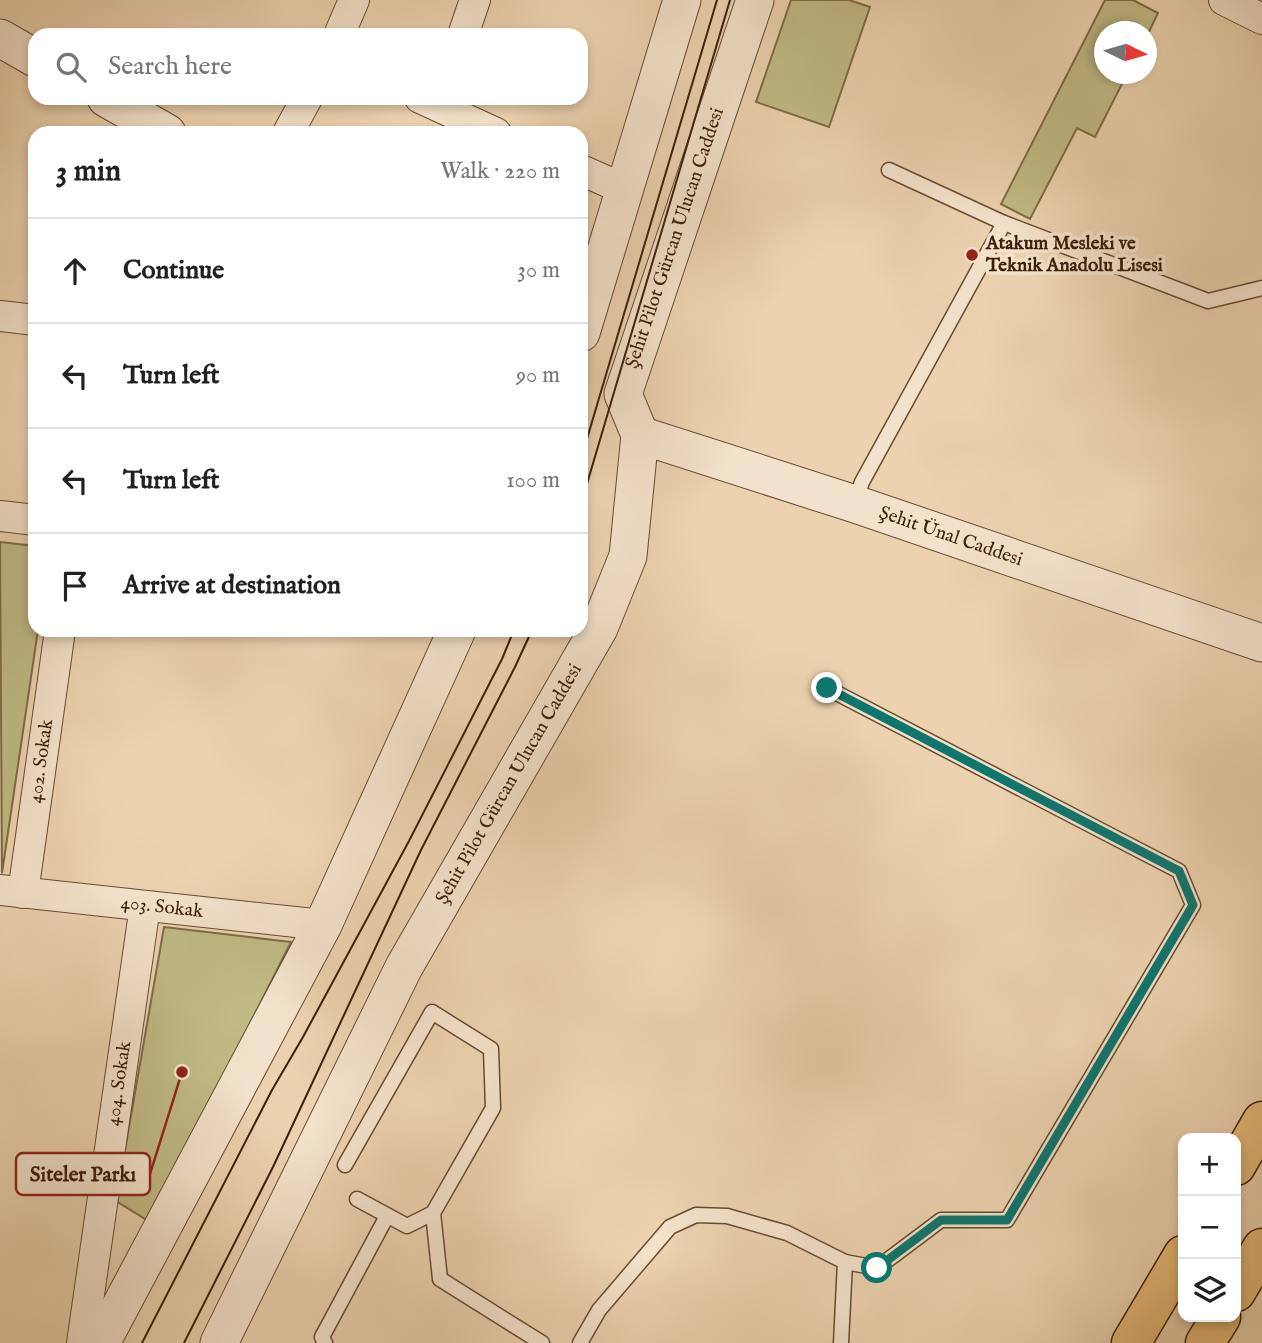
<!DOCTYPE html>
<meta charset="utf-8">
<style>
:root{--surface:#fff;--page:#f2f2f2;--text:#202124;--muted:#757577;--line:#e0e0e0}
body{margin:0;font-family:"IM FELL English",serif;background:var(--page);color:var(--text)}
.controls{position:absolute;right:21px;bottom:21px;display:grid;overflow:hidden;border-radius:14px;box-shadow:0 4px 10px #0003}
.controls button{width:63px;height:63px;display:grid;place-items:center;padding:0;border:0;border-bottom:2px solid var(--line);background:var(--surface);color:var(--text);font:35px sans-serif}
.compass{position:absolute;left:1094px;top:21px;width:63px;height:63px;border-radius:50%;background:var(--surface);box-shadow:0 4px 10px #0003;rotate:95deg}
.stop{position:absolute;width:21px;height:21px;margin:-16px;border:5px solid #0f766e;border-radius:50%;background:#fff}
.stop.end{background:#0f766e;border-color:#fff;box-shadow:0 2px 7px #0008}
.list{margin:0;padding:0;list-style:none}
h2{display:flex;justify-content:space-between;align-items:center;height:91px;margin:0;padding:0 28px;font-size:30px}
h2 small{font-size:23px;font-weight:400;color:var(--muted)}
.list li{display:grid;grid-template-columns:46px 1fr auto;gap:21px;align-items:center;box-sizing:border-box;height:105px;padding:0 28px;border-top:2px solid var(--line)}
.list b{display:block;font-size:26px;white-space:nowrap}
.list em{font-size:23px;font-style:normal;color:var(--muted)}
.icon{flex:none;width:38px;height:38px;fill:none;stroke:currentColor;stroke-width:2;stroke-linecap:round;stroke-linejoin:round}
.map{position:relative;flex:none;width:1262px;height:1343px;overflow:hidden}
.search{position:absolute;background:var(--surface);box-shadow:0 4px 10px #0003;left:28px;top:28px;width:560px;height:77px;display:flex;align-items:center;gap:18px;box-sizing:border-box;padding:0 24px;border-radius:21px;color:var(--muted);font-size:26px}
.panel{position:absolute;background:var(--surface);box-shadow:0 4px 10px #0003;left:28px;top:126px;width:560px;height:511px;border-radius:21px}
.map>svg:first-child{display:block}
</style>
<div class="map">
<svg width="1262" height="1343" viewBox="0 0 1262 1343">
<rect width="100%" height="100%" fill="#ecd2af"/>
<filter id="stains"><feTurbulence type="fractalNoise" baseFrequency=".00286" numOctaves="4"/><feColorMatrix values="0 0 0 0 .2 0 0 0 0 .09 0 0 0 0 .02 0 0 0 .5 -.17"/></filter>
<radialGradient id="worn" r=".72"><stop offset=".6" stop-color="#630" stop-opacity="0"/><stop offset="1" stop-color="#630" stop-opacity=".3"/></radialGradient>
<g fill="#c0ba85" stroke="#7e6c47" stroke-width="2">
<polygon points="791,0 849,0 870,7 829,127 756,102"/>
<polygon points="1105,0 1133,0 1158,13 1147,36 1146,32 1104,32 1104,74 1127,74 1095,137 1077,128 1030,219 1001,204"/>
<polygon points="0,542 35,546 35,630 38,630 2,873"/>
<polygon points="164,927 291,942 150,1222 116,1201"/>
</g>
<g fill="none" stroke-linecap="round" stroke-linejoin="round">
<g stroke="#674c32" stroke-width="17">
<g id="service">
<polyline points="889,170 1004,223 1208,301 1262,288"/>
<polyline points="855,503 862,482 1004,223"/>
<polyline points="345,1165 432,1012 491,1049 493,1108 433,1213 440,1279 542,1343"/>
<polyline points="357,1199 407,1226 433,1213"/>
<polyline points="325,1343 322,1337 387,1216"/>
<polyline points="580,1343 599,1310 670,1227 696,1215 727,1216 787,1233 845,1262 877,1268 941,1220 1007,1220 1193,905 1179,871 827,688"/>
<polyline points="841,1343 845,1262"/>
</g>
</g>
<g stroke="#674c32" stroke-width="32">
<g id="minor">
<polyline points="1224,0 1262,19"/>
<polyline points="339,35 354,0"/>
<polyline points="463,35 475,0"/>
<polyline points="420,98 496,133"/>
<polyline points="288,133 307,98"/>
<polyline points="581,170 624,189"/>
<polyline points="0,316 35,320"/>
<polyline points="0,516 35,520"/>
<path id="s1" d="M0,890l323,35"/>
<path id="s2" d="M23,893l37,-263"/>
<path id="s3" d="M82,1343l63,-437"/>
</g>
</g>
<g stroke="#674c32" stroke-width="39">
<g id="tertiary">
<polyline points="0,38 35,58"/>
<polyline points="106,98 167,133"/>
<polyline points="581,333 682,0"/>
<path id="s4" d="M640,435l215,69 407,139"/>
<polyline points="101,1343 323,925 457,630"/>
<path id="s5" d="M219,1343l185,-376 195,-339 29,-72 12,-121 -17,-41 132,-394"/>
</g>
</g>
<g stroke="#3b1f09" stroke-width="41">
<g id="trunk">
<polyline points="1236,1166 1262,1121"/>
<polyline points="1236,1292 1262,1248"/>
<polyline points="1131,1343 1183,1255"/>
<polyline points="1205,1343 1221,1317"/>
</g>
</g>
<use href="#service" stroke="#f3e2cb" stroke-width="14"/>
<use href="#minor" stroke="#f3e2cb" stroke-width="30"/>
<use href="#tertiary" stroke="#f3e2cb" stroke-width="37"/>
<use href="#trunk" stroke="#e6b978" stroke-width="38"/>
<g stroke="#3b1f09" stroke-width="2">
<polyline points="581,459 717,0"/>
<polyline points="581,504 730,0"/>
<polyline points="142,1343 272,1090 303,1037 409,841 502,659 514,630"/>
<polyline points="184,1343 273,1167 421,850 515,667 532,630"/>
</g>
</g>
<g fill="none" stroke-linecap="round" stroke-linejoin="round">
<polyline stroke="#0f766e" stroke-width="9" points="827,688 1179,871 1193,905 1007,1220 941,1220 877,1268"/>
</g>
<circle fill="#8f2418" stroke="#f3e2cb" stroke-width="2.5" cx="972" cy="255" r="7"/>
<g text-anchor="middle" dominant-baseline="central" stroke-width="7" stroke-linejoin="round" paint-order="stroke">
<g font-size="19" fill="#3b1f09" stroke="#f3e2cb">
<text stroke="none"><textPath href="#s5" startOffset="1218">Şehit Pilot Gürcan Ulucan Caddesi</textPath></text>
<text stroke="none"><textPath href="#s4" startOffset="327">Şehit Ünal Caddesi</textPath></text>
<text stroke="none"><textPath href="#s2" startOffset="133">402. Sokak</textPath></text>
<text stroke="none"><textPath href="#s5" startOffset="630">Şehit Pilot Gürcan Ulucan Caddesi</textPath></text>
<text stroke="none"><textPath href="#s1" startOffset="163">403. Sokak</textPath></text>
<text stroke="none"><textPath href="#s3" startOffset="262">404. Sokak</textPath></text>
</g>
<g font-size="19" font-weight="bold" fill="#3b1f09" stroke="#f3e2cb" text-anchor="start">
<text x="986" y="244">Atakum Mesleki ve<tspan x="986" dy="22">Teknik Anadolu Lisesi</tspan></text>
</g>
</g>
<path fill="none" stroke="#8f2418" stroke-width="2.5" d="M182 1072L150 1174"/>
<circle fill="#8f2418" stroke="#f3e2cb" stroke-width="2.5" cx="182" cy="1072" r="7"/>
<rect fill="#f3e2cb" stroke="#8f2418" stroke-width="2.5" x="16" y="1153" width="134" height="42" rx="7"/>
<g font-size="21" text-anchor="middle" font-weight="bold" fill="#3b1f09">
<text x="83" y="1181">Siteler Parkı</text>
</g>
<rect width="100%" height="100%" filter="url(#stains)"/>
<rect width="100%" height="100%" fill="url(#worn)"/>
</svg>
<div class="controls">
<button>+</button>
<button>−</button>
<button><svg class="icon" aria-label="layers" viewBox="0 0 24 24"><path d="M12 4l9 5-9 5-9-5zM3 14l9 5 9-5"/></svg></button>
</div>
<svg class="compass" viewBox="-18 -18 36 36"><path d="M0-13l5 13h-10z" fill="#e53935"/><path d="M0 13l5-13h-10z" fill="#757577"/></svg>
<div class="stop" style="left:877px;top:1268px"></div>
<div class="stop end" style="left:827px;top:688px"></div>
<div class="search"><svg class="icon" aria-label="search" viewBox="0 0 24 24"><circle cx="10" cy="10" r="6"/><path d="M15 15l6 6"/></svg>Search here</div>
<section class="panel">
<h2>3 min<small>Walk · 220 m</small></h2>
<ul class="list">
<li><svg class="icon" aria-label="ahead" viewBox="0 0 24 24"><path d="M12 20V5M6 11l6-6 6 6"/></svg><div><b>Continue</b></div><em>30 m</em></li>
<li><svg class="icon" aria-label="left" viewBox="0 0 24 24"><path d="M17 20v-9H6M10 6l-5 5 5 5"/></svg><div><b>Turn left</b></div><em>90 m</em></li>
<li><svg class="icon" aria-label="left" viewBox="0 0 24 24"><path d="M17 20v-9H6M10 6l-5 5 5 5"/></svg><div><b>Turn left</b></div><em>100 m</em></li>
<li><svg class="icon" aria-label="arrive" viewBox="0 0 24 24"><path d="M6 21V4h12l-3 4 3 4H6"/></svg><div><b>Arrive at destination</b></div></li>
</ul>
</section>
</div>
